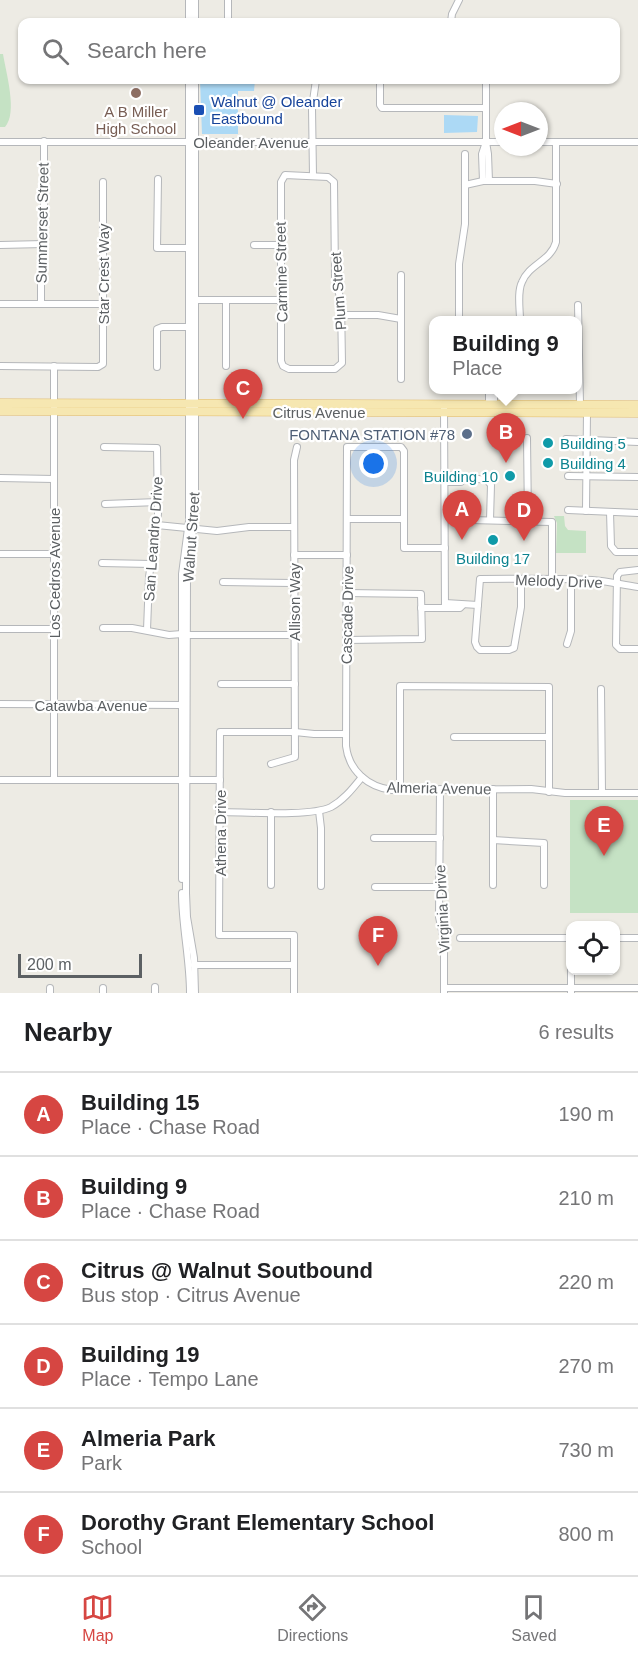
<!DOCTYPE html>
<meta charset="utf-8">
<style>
:root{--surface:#fff;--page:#f6f6f6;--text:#202124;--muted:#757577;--line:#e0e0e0;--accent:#d64642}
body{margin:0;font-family:Arial,sans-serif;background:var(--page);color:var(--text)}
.controls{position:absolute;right:18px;bottom:18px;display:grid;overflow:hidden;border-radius:12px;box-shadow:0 2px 4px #0004}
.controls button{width:54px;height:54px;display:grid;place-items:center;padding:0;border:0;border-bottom:2px solid var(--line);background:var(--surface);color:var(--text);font:30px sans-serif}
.compass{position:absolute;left:494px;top:102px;width:54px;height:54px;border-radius:50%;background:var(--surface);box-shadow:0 2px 4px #0004;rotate:270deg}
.scale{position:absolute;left:18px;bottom:15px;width:124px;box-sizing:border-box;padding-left:6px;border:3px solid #5c6063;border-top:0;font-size:16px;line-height:21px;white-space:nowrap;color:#5c6063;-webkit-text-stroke:4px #fff;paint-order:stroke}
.you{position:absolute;left:374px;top:464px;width:21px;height:21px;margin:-15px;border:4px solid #fff;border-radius:50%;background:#1a73e8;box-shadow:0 0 0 9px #1a73e833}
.badge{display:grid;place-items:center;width:39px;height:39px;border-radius:50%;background:var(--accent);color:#fff;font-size:20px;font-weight:700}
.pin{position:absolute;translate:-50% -50px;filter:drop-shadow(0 2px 3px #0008)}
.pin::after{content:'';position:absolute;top:32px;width:21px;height:18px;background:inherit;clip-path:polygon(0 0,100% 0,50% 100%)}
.popup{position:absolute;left:429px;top:316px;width:153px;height:78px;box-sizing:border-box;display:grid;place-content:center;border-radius:12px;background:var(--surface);filter:drop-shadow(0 2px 4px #0005);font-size:20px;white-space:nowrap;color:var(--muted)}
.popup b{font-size:22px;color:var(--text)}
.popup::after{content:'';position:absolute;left:50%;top:100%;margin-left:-12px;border:12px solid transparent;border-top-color:var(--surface)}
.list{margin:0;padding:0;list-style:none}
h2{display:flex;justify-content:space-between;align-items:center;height:78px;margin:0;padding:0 24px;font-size:26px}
h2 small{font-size:20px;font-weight:400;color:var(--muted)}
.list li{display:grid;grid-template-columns:39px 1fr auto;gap:18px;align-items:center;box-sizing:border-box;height:84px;padding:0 24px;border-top:2px solid var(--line)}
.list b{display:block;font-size:22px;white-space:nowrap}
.list p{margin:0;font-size:20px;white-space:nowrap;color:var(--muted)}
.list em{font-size:20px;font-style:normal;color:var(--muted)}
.icon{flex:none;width:33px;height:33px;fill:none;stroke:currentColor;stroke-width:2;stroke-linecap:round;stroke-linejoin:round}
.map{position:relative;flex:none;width:638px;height:993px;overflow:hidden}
.search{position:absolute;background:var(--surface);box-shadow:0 2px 4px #0004;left:18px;right:18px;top:18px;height:66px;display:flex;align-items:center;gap:15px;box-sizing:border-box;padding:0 21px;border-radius:12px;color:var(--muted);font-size:22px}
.sheet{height:582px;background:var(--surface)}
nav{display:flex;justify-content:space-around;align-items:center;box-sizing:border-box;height:84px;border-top:2px solid var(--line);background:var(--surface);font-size:16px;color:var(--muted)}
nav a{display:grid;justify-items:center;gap:3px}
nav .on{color:var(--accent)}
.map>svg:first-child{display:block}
</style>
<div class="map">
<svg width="638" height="993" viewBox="0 0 638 993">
<rect width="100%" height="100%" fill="#edebe4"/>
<g fill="#c5e2c4">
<path d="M0,54h3c3,19 15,59 2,73h-5z"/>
<polygon points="554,516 564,516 565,526 568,530 586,531 586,553 556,553 557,523"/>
<rect x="570" y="800" width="68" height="113"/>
</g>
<g fill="#acd9f5">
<polygon points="200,80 255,80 254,91 238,91 238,134 202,134"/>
<polygon points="444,115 478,116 477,132 444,133"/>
</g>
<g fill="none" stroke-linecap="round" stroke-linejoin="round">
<g stroke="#b5b7ba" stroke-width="8">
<g id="minor">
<polyline points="195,0 195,22"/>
<polyline points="189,22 189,0"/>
<polyline points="228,22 228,0"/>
<polyline points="451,22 452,14 459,0"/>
<polyline points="380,80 380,105 382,108 486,108"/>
<polyline points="486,80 486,142 488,154 489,181"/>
<polyline points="0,142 503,142"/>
<polyline points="539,142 638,142"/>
<polygon points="285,175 328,177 334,182 335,276 341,302 342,363 335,369 289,369 283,366 281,361 281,182"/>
<polyline points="313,176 312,108 316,80"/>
<polyline points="158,179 157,248 189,248"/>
<polyline points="483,181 482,154 486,142"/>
<polyline points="465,185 483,181 535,181 557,184"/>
<polyline points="0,245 44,244"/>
<polyline points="254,245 282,245"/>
<polyline points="195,300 282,300"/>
<polyline points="226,300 226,366"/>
<polyline points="0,304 103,304"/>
<polyline points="41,304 41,267 44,244 44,141"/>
<polyline points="578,305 580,404"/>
<polyline points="341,315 378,315 401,319"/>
<polyline points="459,320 459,264 465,224 465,154"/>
<path d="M520,320c0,-11 -3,-28 2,-38 7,-18 29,-21 34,-40v-100"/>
<polyline points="0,366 98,367 103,364 103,182"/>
<polyline points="157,367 157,329 162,327 189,327"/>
<polyline points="401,379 401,275"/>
<polyline points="489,390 489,404"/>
<polyline points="494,390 494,404"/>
<polyline points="444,408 445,608"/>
<polyline points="527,438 528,520"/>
<polyline points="566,439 638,442"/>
<polyline points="104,447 157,448 158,514 149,577 147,630"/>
<polyline points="444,475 487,480 491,485 490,520"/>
<polyline points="568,476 638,477"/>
<polyline points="0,478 54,479"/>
<polyline points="444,482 461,482 463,479"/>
<polyline points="105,504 158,502"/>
<polyline points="568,510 638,513"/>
<polyline points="586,511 587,412"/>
<polyline points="610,512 611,546 616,552 638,552"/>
<polyline points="347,519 404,519"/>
<polyline points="470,520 552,522 552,579"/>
<polyline points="157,525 217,531 249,527 294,527"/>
<path d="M445,548h-41v-97l-3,-4h-54l-1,299c3,25 22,41 46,44l139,-1 34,4h73"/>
<polyline points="0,554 54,554"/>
<polyline points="294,555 347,555"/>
<polyline points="102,563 151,564"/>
<polyline points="638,570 620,572 617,576 616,645 620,649 638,649"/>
<path d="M521,579v28l-7,41 -5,2h-29l-3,-3 -2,-5 5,-63c38,0 75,-1 112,1 15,1 31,5 46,7"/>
<polyline points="223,582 293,583"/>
<polyline points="346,593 421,594 422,639 346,640"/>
<polyline points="445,603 478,605"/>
<polyline points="421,608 460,608 463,605"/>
<polyline points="103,628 132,628 169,635 182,634"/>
<polyline points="0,629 54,629"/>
<polyline points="186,635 294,635"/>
<polyline points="567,644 571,631 571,579"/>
<polyline points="221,684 295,684"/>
<polyline points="601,689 602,793"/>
<polyline points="0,704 182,705"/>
<polyline points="454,737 549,737"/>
<polyline points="271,764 295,757 294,460 297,447"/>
<polyline points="0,780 220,780"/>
<polyline points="54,780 54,366"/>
<polyline points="440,789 439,917 444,940 444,993"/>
<polyline points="400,790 400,686 549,687 549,792"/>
<polyline points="319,811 321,828 321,886"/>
<path d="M220,812c26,0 90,5 111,-5 13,-7 22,-19 31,-30"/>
<polyline points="374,838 440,838"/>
<polyline points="493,840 544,843 544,885"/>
<polyline points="182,879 182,574 189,521 189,80"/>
<polyline points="271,885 271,812"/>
<polyline points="493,885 493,789"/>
<polyline points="375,887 439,887"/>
<path d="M182,893c0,33 8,66 8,100"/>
<polyline points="460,938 570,938"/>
<polyline points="616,938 638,938"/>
<polyline points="194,965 294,965"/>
<polyline points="155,987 155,993"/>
<polyline points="444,988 638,988"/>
<polyline points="50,993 50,988"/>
<polyline points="103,993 103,988"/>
<polyline points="195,993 194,958 187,917 186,893 187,575 193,529 195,497 195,80"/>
<polyline points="294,993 294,935 219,935 220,732 295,732 314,734 346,734"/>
<polyline points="571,993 571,970"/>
</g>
</g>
<g stroke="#e2ba69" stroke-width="9">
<g id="major">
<polyline points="0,403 638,405"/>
<polyline points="0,411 638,413"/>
</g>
</g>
<use href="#minor" stroke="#fff" stroke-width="6"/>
<use href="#major" stroke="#f6e7b1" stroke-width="8"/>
</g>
<circle fill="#8d6e63" stroke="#fff" stroke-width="2" cx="136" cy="93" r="6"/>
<rect fill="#1a4fb4" stroke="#fff" stroke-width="2" x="193" y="104" width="12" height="12" rx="3"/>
<circle fill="#5c6f8a" stroke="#fff" stroke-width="2" cx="467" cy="434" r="6"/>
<g fill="#0f9aa8" stroke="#fff" stroke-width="2">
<circle cx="548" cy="443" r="6"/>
<circle cx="548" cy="463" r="6"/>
<circle cx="510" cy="476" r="6"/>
<circle cx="493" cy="540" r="6"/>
</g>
<g text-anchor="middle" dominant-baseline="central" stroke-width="4.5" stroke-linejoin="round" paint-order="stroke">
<g font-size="15" fill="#164399" stroke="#fff" text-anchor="start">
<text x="211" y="101">Walnut @ Oleander<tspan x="211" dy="17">Eastbound</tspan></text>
</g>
<g font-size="15" fill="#785e54" stroke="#fff">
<text x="136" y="111">A B Miller<tspan x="136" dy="17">High School</tspan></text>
</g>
<g font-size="15" fill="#5c6063" stroke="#fff">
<text x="251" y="142">Oleander Avenue</text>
<text transform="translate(42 223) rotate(-89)">Summerset Street</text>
<text transform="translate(281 272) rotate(-91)">Carmine Street</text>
<text transform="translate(103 274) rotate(-90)">Star Crest Way</text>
<text transform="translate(338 291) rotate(-94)">Plum Street</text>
<text x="319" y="412">Citrus Avenue</text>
<text transform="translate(191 537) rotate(-86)">Walnut Street</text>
<text transform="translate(153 539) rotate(-86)">San Leandro Drive</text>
<text transform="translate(54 573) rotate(-90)">Los Cedros Avenue</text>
<text transform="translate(559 581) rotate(2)">Melody Drive</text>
<text transform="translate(294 602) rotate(-90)">Allison Way</text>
<text transform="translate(347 615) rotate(-89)">Cascade Drive</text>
<text x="91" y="705">Catawba Avenue</text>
<text transform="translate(439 788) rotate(1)">Almeria Avenue</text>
<text transform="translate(220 833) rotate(-90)">Athena Drive</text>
<text transform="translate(442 909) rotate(-93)">Virginia Drive</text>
</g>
<g font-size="15" fill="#4e5e75" stroke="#fff" text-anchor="end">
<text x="455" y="434">FONTANA STATION #78</text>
</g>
<g font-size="15" fill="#0d838f" stroke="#fff" text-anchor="start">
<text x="560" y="443">Building 5</text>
<text x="560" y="463">Building 4</text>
<text x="498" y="476" text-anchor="end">Building 10</text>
<text x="493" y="558" text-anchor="middle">Building 17</text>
</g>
</g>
</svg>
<div class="controls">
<button><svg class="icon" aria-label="locate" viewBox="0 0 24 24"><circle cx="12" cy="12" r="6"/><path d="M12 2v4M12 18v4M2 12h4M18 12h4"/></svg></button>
</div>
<svg class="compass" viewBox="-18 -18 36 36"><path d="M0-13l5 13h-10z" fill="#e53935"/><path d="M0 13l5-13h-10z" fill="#757577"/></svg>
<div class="scale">200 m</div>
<div class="you"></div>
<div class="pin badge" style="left:462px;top:540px">A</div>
<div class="pin badge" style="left:506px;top:463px">B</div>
<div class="popup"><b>Building 9</b>Place</div>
<div class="pin badge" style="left:243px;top:419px">C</div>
<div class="pin badge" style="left:524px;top:541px">D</div>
<div class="pin badge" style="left:604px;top:856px">E</div>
<div class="pin badge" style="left:378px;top:966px">F</div>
<div class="search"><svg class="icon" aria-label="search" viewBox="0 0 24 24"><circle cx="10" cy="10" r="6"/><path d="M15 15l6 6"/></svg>Search here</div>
</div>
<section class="sheet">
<h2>Nearby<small>6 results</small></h2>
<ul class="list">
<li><span class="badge">A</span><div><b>Building 15</b><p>Place · Chase Road</p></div><em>190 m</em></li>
<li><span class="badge">B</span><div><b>Building 9</b><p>Place · Chase Road</p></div><em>210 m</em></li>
<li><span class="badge">C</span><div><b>Citrus @ Walnut Soutbound</b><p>Bus stop · Citrus Avenue</p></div><em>220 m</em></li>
<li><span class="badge">D</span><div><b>Building 19</b><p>Place · Tempo Lane</p></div><em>270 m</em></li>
<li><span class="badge">E</span><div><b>Almeria Park</b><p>Park</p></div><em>730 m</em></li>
<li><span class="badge">F</span><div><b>Dorothy Grant Elementary School</b><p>School</p></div><em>800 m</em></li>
</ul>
</section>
<nav>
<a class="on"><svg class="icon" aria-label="map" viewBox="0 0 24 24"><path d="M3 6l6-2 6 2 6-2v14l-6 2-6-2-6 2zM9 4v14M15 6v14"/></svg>Map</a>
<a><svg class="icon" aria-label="directions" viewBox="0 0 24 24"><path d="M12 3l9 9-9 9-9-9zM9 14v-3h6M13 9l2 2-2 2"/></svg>Directions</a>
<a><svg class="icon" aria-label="saved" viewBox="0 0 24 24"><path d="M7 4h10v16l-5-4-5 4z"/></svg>Saved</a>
</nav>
